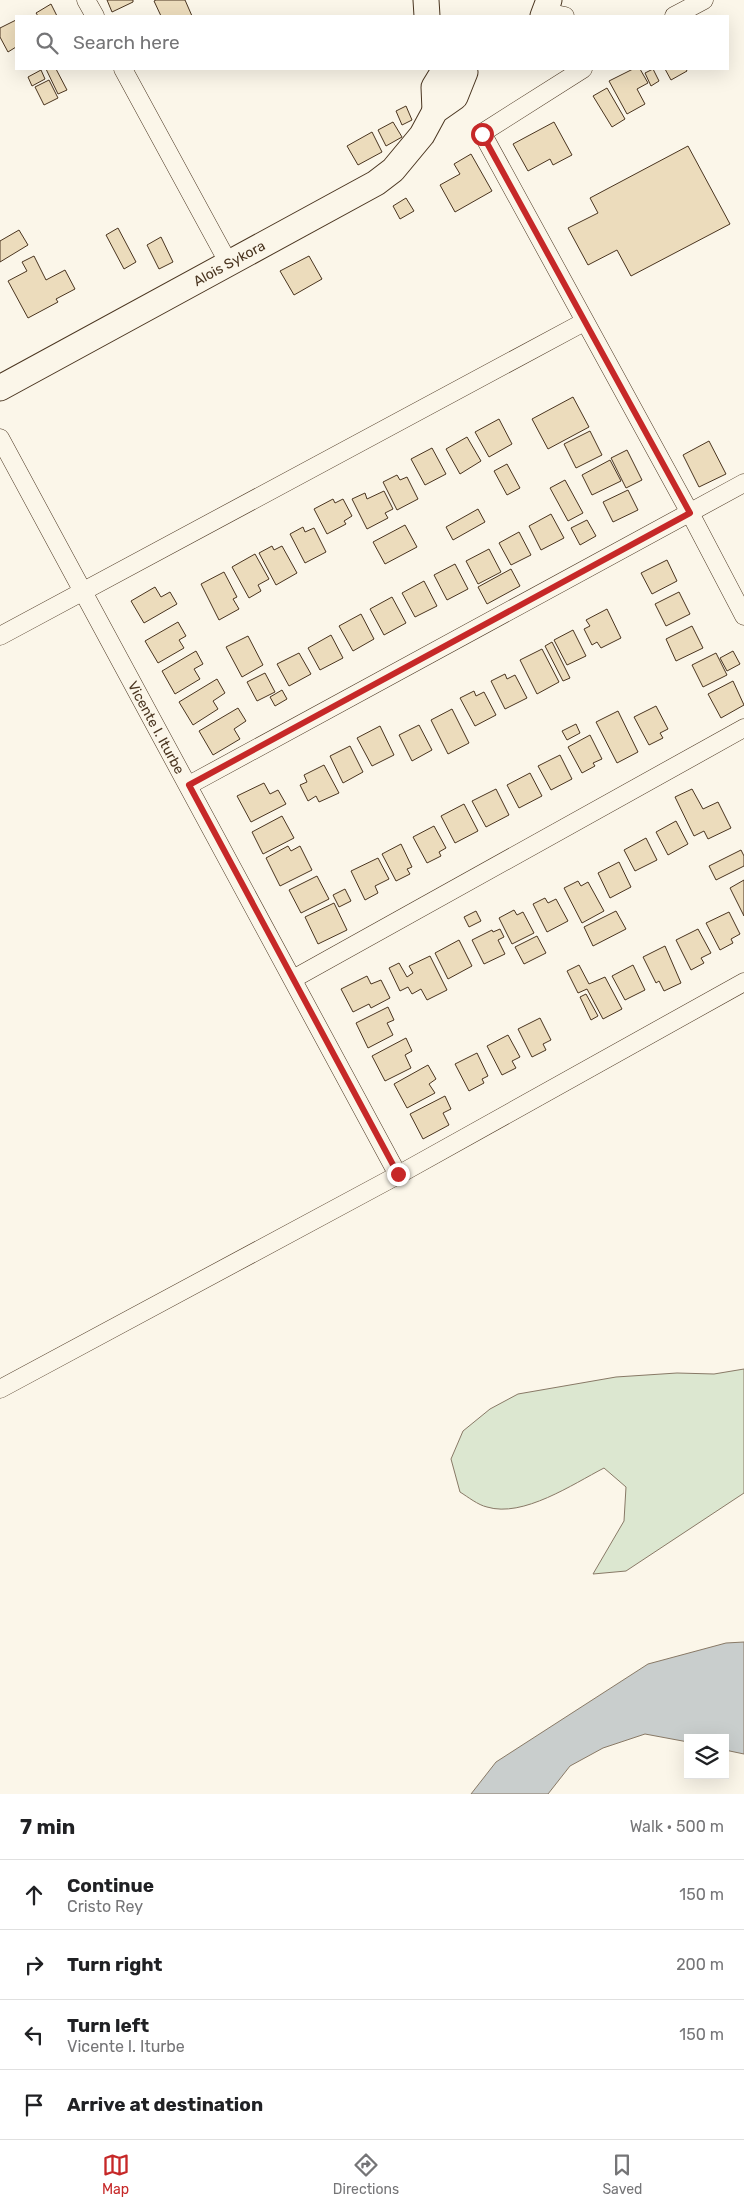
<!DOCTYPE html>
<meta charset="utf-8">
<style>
:root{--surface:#fff;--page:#f2f2f2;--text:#202124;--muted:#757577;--line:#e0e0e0;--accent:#c62828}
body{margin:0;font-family:Rubik,sans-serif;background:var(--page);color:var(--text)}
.controls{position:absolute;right:15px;bottom:15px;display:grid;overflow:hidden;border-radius:0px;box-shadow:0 5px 20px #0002}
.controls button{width:45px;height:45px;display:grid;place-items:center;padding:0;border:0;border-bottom:1px solid var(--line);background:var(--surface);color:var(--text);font:25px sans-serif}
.stop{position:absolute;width:15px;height:15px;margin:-11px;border:4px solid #c62828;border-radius:50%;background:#fff}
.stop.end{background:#c62828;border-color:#fff;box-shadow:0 1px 5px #0008}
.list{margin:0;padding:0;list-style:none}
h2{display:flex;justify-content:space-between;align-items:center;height:65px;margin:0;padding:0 20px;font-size:21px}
h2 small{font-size:16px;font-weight:400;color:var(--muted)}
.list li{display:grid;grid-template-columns:32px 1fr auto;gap:15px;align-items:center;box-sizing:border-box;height:70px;padding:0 20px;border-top:1px solid var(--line)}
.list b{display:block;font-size:19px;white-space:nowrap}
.list p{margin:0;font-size:16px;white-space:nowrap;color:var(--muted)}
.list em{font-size:16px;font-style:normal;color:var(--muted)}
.icon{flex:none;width:28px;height:28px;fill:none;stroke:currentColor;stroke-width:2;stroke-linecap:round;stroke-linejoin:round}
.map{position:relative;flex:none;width:744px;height:1794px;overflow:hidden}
.search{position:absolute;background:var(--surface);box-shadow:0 5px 20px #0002;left:15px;right:15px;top:15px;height:55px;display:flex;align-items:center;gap:12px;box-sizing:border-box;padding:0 18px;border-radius:0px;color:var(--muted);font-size:19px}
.sheet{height:345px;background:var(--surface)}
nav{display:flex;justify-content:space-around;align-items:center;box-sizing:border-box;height:70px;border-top:1px solid var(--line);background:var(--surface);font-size:14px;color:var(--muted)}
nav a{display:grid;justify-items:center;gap:2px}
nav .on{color:var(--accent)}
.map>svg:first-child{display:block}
</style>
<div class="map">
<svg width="744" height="1794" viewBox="0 0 744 1794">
<rect width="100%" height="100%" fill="#fbf6e9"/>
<path fill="#dce7d0" stroke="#887966" d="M744,1369v124l-118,78 -33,3 31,-53 2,-34 -22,-19c-31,16 -81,50 -117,39 -9,-2 -19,-10 -27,-15l-9,-33 12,-28 27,-22 28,-15 98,-17 61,-4 37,1z"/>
<polygon fill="#c9cecd" stroke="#887966" points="744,1642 744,1754 725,1750 725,1738 688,1738 688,1742 645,1734 603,1748 570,1766 548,1794 471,1794 496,1762 648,1664 726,1643"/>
<g fill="#ecdcbc" stroke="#4a3520">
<polygon points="107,0 133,0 133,2 112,12"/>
<polygon points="156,0 185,0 192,16 161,16 154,1"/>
<polygon points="51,4 57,16 38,16 36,13"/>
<polygon points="16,20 16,47 8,52 0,37 0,28"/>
<polygon points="46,69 56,69 67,90 58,94"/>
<polygon points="633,69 640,69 648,83 637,89 645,104 627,114 609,81"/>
<polygon points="653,69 659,81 651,86 645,73"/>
<polygon points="665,69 686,69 687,71 671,80"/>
<polygon points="41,70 45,79 32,86 28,77"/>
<polygon points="49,80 58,98 44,105 35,87"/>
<polygon points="607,88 625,119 612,127 593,96"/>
<polygon points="406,106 412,120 402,125 396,111"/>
<polygon points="393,122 402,137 386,146 378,130"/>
<polygon points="554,122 572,155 553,165 550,159 528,171 513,144"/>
<polygon points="372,132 382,152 358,165 347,146"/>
<polygon points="688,146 730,224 631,276 617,250 588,265 568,228 598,213 590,198"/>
<polygon points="471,154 492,191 455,212 440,185 460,174 454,164"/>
<polygon points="406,198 414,211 400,219 393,206"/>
<polygon points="118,228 136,262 124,269 106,235"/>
<polygon points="19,230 28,245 0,262 0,241"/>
<polygon points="161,237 173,262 159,269 147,245"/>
<polygon points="34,256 46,280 65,270 75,289 56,299 58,302 28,318 8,281 27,271 22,262"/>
<polygon points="309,256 322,279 294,295 280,271"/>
<polygon points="573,397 589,427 548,449 532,419"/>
<polygon points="499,419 512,444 489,457 475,432"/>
<polygon points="590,431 602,455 576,468 564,444"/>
<polygon points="467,437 481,461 460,474 446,449"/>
<polygon points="709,441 726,474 699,487 683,455"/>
<polygon points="432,448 446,474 425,485 411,459"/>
<polygon points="627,450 642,480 626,488 611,458"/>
<polygon points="610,460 621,481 592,495 582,475"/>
<polygon points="507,464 520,488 507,495 494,471"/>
<polygon points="397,475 400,480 407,477 418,499 397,510 383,482"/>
<polygon points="565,480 583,513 568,521 550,488"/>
<polygon points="628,490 638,510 613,522 603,502"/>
<polygon points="384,491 393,509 385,513 388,518 367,529 352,499 365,493 367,499"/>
<polygon points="333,499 335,503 343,499 352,516 344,521 346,524 327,534 314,509"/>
<polygon points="478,509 485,522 453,540 446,527"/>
<polygon points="551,514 564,538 541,550 529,526"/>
<polygon points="587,520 596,536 580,545 571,528"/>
<polygon points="405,525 417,547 385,564 373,542"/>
<polygon points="303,527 305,532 314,528 326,552 305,563 290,534"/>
<polygon points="519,532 531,555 511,565 499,543"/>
<polygon points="272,546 274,550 282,546 297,573 276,585 259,553"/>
<polygon points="489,549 501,572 478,584 466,561"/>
<polygon points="255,554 269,579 258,585 261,591 249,598 232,567"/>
<polygon points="667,560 677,581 652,594 641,573"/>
<polygon points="455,564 468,589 447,600 434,575"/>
<polygon points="511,569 520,586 487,604 478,587"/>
<polygon points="224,572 237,597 233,599 239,609 219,620 201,584"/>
<polygon points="424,581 437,606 415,617 402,593"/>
<polygon points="155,587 161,597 170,592 177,604 144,623 131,601"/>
<polygon points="679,592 690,614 666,626 655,604"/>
<polygon points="392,597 406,623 384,635 370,609"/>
<polygon points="607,609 621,638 601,648 597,642 592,645 584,629 590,626 586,620"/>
<polygon points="361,614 374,639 353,651 339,626"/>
<polygon points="178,622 186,636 179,640 184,648 158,663 145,641"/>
<polygon points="692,626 703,648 676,661 666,639"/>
<polygon points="573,630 586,656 567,665 554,640"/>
<polygon points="331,635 343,658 320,670 308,648"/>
<polygon points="248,636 263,665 242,677 226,647"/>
<polygon points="552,642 570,678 563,681 545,646"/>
<polygon points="542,649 559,682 537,694 520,660"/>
<polygon points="196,651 203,664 194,669 200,679 175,694 162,671"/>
<polygon points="733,651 740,664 727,671 720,658"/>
<polygon points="299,653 311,674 289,686 277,664"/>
<polygon points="716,653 727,675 703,687 692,665"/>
<polygon points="265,673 275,692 257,701 247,682"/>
<polygon points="505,674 507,679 515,675 527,698 505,709 491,681"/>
<polygon points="217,679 225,693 213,701 218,709 193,725 179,702"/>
<polygon points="733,681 744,705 721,718 708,694"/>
<polygon points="282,690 287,699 275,706 270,697"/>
<polygon points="474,691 476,696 484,692 496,715 475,726 460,698"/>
<polygon points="656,706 668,729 660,733 663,738 649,745 634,717"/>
<polygon points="238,708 246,721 234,729 240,739 213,755 199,731"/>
<polygon points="452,709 469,743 448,754 431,720"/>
<polygon points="618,711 638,752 617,763 596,722"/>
<polygon points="576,724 580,733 567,740 562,731"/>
<polygon points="419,725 432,750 412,761 399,735"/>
<polygon points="380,726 394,755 372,766 357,738"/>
<polygon points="590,735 602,759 593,763 595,766 582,773 568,747"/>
<polygon points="350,746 363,772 343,783 330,756"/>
<polygon points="560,755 572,779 551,790 538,766"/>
<polygon points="324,765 339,793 319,802 316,796 308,801 300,785 307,782 304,775"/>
<polygon points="530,773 542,796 519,808 507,785"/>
<polygon points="264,783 270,794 278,790 286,804 251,822 237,796"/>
<polygon points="496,789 509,815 486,827 472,801"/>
<polygon points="692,789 703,809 718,802 731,828 708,839 704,831 694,836 675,797"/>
<polygon points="464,804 478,831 455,843 441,816"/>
<polygon points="282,816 294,838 263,854 252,832"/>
<polygon points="676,821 688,844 668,855 656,832"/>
<polygon points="434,826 446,848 439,852 441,856 427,863 413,837"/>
<polygon points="646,838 657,860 635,871 624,850"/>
<polygon points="401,844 412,867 407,869 410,874 396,881 382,854"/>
<polygon points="288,846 291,851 300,846 312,870 280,886 266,858"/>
<polygon points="741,850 744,856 744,866 716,880 709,866"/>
<polygon points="378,858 389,879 375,886 378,893 365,900 351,871"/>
<polygon points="619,862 631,887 610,898 598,873"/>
<polygon points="317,876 329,899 301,913 289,890"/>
<polygon points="744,880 744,916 730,888"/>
<polygon points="578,881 581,886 588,882 604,911 582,923 564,888"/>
<polygon points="345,889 351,901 339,907 333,895"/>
<polygon points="545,898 548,903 556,899 568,921 547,932 533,904"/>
<polygon points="334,903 347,930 318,944 305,917"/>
<polygon points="514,910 517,915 523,912 534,933 512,944 499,918"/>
<polygon points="476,911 481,921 469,927 464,917"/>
<polygon points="616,911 626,929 593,946 584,927"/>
<polygon points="729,912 740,934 731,939 733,943 720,950 706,923"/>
<polygon points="500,929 504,937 498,940 505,954 484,964 472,940 492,930 493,932"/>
<polygon points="698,929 711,953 701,958 704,963 691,970 676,940"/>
<polygon points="537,936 546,953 524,964 515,947"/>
<polygon points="459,940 472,966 448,979 435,953"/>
<polygon points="665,946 681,983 664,991 659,981 656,983 643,957"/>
<polygon points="430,956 447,990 427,1000 421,989 412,994 408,987 400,991 389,968 399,963 407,977 413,973 409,966"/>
<polygon points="579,965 589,984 605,977 622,1009 603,1019 587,989 578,993 567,971"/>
<polygon points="633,965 645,990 625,1000 612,976"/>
<polygon points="367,976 371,984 381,980 390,998 371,1008 369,1004 353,1012 341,989"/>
<polygon points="586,994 598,1016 591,1020 580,997"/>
<polygon points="388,1007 394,1020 387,1023 393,1035 368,1048 356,1023"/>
<polygon points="540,1018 551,1040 543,1044 546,1050 532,1057 518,1029"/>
<polygon points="508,1035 520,1057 512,1061 516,1068 502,1075 487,1046"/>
<polygon points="406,1038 412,1051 405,1055 411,1068 385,1081 372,1056"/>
<polygon points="477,1053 488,1076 482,1079 484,1083 469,1091 455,1064"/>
<polygon points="428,1065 436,1079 429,1084 435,1093 407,1108 394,1084"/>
<polygon points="445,1096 451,1109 443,1113 449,1125 423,1139 410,1114"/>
</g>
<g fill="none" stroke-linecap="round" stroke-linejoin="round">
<g stroke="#4a3520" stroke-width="19">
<g id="street">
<polyline points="86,0 95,16"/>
<polyline points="545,12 565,16"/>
<polyline points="674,16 704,0"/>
<polyline points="123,69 228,262"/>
<polyline points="583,69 482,133 690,513 744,616"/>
<path id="s1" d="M0,438l398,737"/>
<polyline points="0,636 584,322"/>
<polyline points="189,785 744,483"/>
<polyline points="293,979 744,728"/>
<polyline points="0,1389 398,1175 744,982"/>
</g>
</g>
<g stroke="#4a3520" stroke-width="27">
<g id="secondary">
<polyline points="426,0 427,16"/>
<polyline points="543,16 549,0"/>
<polyline points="435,111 434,87 445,69"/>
<path id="s2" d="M0,388l376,-205 17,-13 29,-35 13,-24 20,-14 10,-25"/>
</g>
</g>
<use href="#street" stroke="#fbf6e9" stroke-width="18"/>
<use href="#secondary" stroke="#fbf6e9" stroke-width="25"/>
</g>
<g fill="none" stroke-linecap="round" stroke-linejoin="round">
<polyline stroke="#c62828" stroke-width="6" points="398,1174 189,785 690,513 482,134"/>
</g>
<g text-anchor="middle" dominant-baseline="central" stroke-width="4" stroke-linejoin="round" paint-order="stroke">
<g font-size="14" fill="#4a3520" stroke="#fbf6e9">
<text stroke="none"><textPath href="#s2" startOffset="261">Alois Sykora</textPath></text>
<text stroke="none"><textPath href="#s1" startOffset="329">Vicente I. Iturbe</textPath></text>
</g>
</g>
</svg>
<div class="controls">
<button><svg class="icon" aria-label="layers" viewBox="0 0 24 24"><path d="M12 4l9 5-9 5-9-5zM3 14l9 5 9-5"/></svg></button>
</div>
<div class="stop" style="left:482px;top:134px"></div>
<div class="stop end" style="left:398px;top:1174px"></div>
<div class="search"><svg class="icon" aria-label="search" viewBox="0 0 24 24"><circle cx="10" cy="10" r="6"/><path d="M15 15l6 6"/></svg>Search here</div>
</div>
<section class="sheet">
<h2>7 min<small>Walk · 500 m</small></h2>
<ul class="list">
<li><svg class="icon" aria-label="ahead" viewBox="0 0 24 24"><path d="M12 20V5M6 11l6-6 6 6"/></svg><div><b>Continue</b><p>Cristo Rey</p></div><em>150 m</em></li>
<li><svg class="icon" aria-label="right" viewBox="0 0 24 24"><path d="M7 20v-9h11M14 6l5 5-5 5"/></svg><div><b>Turn right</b></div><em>200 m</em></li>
<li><svg class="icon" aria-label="left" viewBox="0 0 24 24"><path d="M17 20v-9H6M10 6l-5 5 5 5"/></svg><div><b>Turn left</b><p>Vicente I. Iturbe</p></div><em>150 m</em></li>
<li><svg class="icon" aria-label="arrive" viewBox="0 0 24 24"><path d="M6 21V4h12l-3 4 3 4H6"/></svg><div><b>Arrive at destination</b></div></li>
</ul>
</section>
<nav>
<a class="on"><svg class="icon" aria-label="map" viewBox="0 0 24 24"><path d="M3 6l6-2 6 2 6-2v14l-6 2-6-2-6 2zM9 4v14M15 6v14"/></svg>Map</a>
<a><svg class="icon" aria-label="directions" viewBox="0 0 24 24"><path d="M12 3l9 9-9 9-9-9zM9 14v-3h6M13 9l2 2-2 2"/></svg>Directions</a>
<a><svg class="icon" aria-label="saved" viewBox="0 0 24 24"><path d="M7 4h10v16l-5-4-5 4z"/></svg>Saved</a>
</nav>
